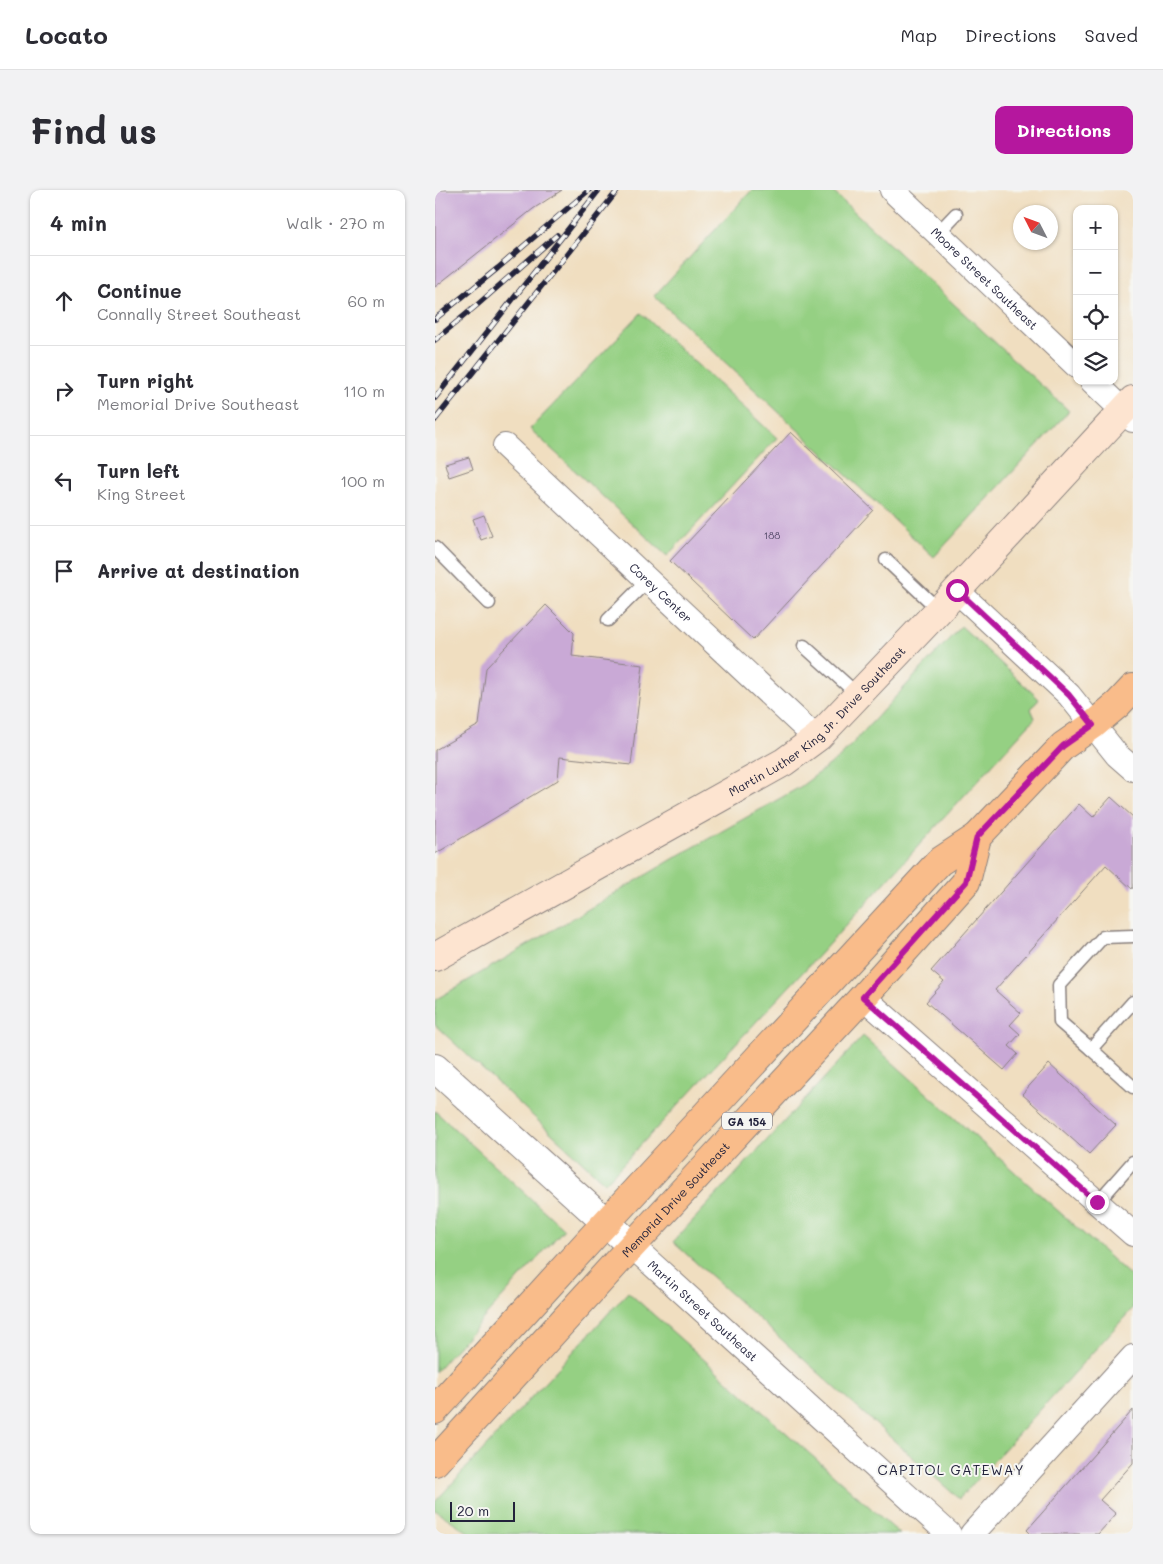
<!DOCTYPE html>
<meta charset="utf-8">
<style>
:root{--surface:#fff;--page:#f2f2f3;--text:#2b2b33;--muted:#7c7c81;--line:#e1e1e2;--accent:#b5179e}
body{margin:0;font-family:Mali,sans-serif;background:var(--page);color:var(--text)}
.controls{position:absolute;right:15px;top:15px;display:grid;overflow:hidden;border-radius:10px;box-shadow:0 1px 4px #0004}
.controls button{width:45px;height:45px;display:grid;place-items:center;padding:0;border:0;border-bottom:1px solid var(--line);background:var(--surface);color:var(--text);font:25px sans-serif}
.compass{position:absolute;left:578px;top:15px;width:45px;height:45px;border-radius:50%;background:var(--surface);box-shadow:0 1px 4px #0004;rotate:312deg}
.scale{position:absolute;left:15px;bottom:12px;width:65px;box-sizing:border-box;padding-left:5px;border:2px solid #22223b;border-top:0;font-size:14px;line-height:18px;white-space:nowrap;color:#22223b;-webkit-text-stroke:4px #f6f6f2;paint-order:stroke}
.stop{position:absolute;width:15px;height:15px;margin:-11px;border:4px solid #b5179e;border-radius:50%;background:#fff}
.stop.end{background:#b5179e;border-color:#fff;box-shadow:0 1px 5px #0008}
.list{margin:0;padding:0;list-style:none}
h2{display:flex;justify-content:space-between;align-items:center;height:65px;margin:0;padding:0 20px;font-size:21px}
h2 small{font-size:16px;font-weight:400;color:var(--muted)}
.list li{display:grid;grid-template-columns:32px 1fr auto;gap:15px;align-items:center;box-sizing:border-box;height:90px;padding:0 20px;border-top:1px solid var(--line)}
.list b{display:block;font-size:19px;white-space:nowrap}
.list p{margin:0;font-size:16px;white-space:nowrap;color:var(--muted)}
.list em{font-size:16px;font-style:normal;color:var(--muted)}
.icon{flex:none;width:28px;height:28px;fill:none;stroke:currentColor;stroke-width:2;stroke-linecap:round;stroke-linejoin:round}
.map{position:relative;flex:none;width:698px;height:1344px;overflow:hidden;border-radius:10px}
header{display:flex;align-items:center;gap:30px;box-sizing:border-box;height:70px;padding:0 25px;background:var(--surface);border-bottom:1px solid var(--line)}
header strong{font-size:24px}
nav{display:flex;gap:28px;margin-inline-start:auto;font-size:18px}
.intro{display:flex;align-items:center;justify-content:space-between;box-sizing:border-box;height:120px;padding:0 30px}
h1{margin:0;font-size:35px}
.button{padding:12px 22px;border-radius:10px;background:var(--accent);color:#fff;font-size:18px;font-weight:700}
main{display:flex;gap:30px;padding:0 30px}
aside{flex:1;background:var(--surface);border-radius:10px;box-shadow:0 1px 4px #0004}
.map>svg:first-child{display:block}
</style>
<header>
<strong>Locato</strong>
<nav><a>Map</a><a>Directions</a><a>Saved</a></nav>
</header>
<div class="intro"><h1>Find us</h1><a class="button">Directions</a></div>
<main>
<aside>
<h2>4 min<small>Walk · 270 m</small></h2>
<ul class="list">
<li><svg class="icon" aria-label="ahead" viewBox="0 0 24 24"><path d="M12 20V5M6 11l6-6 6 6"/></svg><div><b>Continue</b><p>Connally Street Southeast</p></div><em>60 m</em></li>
<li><svg class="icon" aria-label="right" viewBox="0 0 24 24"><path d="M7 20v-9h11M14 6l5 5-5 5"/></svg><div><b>Turn right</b><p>Memorial Drive Southeast</p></div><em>110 m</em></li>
<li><svg class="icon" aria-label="left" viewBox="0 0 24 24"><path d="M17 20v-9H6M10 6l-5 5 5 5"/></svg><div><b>Turn left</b><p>King Street</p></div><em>100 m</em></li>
<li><svg class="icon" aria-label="arrive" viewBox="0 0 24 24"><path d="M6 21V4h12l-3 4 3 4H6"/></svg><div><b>Arrive at destination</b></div></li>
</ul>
</aside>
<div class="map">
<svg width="698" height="1344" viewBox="0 0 698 1344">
<rect width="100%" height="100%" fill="#f6f6f2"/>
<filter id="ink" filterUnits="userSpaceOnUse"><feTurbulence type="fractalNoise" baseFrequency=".02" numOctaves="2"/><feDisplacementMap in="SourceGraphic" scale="10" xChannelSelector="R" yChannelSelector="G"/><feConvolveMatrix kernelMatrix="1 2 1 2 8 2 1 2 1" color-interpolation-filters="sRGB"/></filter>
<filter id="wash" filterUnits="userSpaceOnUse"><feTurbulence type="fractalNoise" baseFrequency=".0096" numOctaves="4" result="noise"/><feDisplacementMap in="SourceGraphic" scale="20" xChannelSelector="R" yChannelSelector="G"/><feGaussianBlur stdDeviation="1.12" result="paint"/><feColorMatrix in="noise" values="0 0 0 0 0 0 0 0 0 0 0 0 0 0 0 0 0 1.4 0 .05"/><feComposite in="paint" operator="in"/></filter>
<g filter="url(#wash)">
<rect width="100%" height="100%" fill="#f0dec0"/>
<g fill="#95d083" stroke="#5c795f">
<polygon points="317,0 396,0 634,221 499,367 219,106"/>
<polygon points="206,123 342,248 232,366 95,239"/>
<polygon points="526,436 604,509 596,519 600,528 383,766 170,993 0,835 0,810 243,666 365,597 405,567"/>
<polygon points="428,846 698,1088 698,1118 524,1309 238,1052"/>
<polygon points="0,921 129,1039 0,1182"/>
<polygon points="193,1102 465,1344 36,1344 0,1320 0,1312"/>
</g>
<g id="blocks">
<g fill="#c9a9d6">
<polygon points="0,0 127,0 98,19 0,97"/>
<polygon points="356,242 438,320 318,450 235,371"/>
<polygon points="34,267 38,279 14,287 10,274"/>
<polygon points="49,325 57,346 46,350 38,329"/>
<polygon points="111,415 139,443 137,466 208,475 196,575 125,567 123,590 0,664 0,560 44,535 51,478"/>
<polygon points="676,607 698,627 698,697 697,699 671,675 560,800 586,823 575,835 585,844 574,856 583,864 569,880 491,812 509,792 496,781 644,614 658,627"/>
<polygon points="614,874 681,935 654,964 587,904"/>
<polygon points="698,1220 698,1273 665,1310 681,1324 663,1344 596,1344 592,1340"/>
</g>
</g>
</g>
<g filter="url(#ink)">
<use href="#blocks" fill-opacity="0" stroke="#89807e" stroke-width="1"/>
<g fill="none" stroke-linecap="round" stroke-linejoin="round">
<g stroke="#89807e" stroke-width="15">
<g id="service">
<polyline points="502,44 521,24"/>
<polyline points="0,358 54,413"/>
<polyline points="451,370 504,420"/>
<polyline points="173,430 213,390"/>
<polyline points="369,456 423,505"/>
<polyline points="698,812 656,859 698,897"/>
<polyline points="656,859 625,832 624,795 668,747 698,746"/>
<polyline points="662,1013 698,972"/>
</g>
</g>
<g stroke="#89807e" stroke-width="26">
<g id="minor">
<path id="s1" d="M457,0l185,176"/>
<polyline points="657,191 698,230"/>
<path id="s2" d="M70,256l311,292"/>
<polyline points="522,401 634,505 682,565 698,579"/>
<polyline points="428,807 698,1044"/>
<path id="s3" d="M197,1056l317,288"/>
<polyline points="537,1344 698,1167"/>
</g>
</g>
<g stroke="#89807e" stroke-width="30">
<polyline id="tertiary" points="0,878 197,1056"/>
</g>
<g stroke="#89807e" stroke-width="30">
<g id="secondary">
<path id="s4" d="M0,767l349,-195 34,-25 121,-127 194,-210"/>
</g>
</g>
<g stroke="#89807e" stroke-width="30">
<g id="primary">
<polyline points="0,1220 154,1051 504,672 542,647 628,556 658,535 683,514 698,498"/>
<path id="s5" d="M0,1272l182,-200 246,-265 103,-115 11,-45"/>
</g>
</g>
<use href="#service" stroke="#fff" stroke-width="12"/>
<use href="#minor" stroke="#fff" stroke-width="24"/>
<use href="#tertiary" stroke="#fff" stroke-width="28"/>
<use href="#secondary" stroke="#fde4d0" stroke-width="28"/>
<use href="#primary" stroke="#f9bc8a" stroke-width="28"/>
<g stroke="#22223b" stroke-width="5.5">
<g id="rail">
<polyline points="0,129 63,78 154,0"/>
<polyline points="0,150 41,116 122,45"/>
<polyline points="0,208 164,0"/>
<polyline points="0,230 183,0"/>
</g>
</g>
<use href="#rail" stroke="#f6f6f2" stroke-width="4" stroke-dasharray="11" stroke-linecap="butt"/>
</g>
</g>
<g fill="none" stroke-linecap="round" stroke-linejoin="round" filter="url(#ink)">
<polyline stroke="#b5179e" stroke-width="6" points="522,400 634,505 658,535 628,556 542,647 531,692 428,807 662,1012"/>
</g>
<g text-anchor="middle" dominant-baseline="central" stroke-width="4" stroke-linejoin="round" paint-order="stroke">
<g font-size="10" fill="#4c4462">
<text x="337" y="345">188</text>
</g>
<rect fill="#f6f6f2" stroke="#626272" stroke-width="1" x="287" y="922.5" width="50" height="17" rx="4"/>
<g font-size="11" font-weight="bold" fill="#22223b">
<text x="312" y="931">GA 154</text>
</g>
<g font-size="12" fill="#22223b" stroke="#f6f6f2">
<text stroke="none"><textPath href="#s1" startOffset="128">Moore Street Southeast</textPath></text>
<text stroke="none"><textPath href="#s2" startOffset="214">Corey Center</textPath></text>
<text stroke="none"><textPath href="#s4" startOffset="451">Martin Luther King Jr. Drive Southeast</textPath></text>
<text stroke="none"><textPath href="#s5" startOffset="356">Memorial Drive Southeast</textPath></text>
<text stroke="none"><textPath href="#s3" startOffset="96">Martin Street Southeast</textPath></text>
</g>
<g font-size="14" letter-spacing="1" fill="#22223b" stroke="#f6f6f2">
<text x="516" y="1279">CAPITOL GATEWAY</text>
</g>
</g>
</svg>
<div class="controls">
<button>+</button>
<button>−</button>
<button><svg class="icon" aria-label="locate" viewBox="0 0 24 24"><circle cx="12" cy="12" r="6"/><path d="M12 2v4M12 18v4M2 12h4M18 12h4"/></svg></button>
<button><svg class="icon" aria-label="layers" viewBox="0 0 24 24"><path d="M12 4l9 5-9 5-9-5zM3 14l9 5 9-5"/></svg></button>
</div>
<svg class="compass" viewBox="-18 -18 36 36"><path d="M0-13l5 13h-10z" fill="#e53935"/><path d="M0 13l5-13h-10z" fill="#7c7c81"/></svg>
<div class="scale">20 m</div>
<div class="stop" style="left:522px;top:400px"></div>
<div class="stop end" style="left:662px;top:1012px"></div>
</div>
</main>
